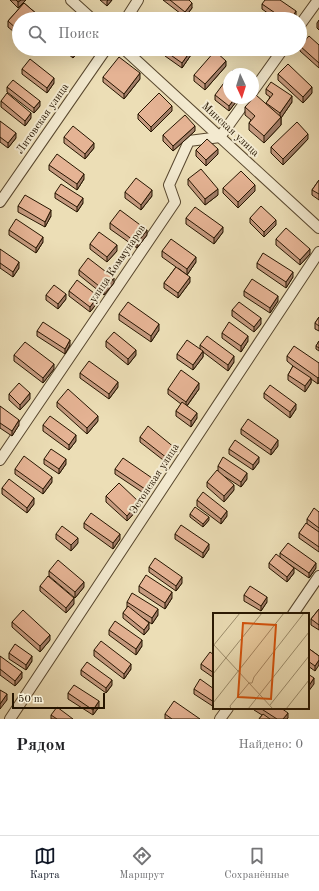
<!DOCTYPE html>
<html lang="ru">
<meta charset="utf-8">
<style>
:root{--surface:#fff;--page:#f6f6f6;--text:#202124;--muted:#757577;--line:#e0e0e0;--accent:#111827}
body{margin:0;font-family:"Old Standard TT",serif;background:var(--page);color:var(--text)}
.compass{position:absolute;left:223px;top:68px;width:36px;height:36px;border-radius:50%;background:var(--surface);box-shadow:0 4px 16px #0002;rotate:176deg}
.scale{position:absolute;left:12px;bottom:10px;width:93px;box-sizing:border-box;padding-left:4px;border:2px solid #261500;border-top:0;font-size:11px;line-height:14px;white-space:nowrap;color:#261500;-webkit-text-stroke:3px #f3ead0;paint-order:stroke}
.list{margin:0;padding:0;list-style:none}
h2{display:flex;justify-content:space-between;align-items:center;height:52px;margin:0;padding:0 16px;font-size:17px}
h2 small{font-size:13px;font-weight:400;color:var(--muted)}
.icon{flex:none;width:22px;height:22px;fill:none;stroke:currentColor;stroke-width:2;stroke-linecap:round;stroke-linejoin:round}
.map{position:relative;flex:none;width:319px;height:719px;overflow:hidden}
.search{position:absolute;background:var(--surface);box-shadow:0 4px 16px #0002;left:12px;right:12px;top:12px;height:44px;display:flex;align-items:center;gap:10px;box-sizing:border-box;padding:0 14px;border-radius:22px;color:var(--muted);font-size:15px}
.sheet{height:116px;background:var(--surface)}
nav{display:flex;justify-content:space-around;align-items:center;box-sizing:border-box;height:56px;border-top:1px solid var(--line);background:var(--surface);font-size:11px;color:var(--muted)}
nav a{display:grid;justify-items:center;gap:2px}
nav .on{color:var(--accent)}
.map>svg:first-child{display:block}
</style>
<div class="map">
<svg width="319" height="719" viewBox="0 0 319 719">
<rect width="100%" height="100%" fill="#ecdeb6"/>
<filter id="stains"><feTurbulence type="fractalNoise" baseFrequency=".005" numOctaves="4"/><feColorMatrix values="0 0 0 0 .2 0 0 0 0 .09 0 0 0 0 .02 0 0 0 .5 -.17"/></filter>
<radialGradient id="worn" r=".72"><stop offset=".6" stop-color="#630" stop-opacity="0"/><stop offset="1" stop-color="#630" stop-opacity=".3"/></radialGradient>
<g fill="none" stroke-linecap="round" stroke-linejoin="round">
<g stroke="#58472e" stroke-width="12">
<g id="street">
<polyline points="71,0 92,19"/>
<polyline points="126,19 138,0"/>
<polyline points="300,25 318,0"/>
<polyline points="124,49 319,228"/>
<polyline points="253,91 283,49"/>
<polyline points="0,202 106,49"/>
<polyline points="0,460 175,202 169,185 189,141 220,137 248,98"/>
<polyline points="293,614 319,576"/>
<polyline points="10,719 319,252"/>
<polyline points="220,719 228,708"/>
</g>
</g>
<use href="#street" stroke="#f3ead0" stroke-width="10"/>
</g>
<g fill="#c59a7f" stroke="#261500">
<polygon points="10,0 26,0 18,8"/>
<polygon points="100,0 112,0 107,6"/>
<polygon points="163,0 189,0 192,8 185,17"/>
<polygon points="24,3 38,15 38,19 19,19 19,36 8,27 8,21"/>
<polygon points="262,4 296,17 294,19 276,19 262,9"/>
<polygon points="319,20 319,30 317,28 317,23"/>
<polygon points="319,45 319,68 300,51 300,46"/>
<polygon points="62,49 81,49 73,58"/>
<polygon points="193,49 193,52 182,68 165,56 165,51"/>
<polygon points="262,49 270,49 268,53"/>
<polygon points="226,66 205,90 194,81 194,75"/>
<polygon points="22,69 54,83 47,93 22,74"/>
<polygon points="278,74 312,93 303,103 278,80"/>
<polygon points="103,77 140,79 124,99 103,82"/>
<polygon points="7,87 40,106 34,113 7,92"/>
<polygon points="266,89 292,102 281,118 281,125 264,143 249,130 249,123 251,120 245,115 245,107 266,104 270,97 266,94"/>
<polygon points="215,95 229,98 239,98 229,111 215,100"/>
<polygon points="1,101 31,118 25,126 1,107"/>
<polygon points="172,111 151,132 138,119 138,114"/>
<polygon points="0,121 16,138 8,148 0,142"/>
<polygon points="195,131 173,151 163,141 163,135"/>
<polygon points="64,137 94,148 85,159 64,143"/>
<polygon points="308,139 283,165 271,153 271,147"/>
<polygon points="196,150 218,154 206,166 196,156"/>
<polygon points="49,165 84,179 77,190 49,170"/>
<polygon points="188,179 218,195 205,205 188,185"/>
<polygon points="319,180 319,200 312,195 312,190"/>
<polygon points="223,188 255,191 238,208 223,193"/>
<polygon points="125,192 152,196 141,210 125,198"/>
<polygon points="55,193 83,203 77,212 55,198"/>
<polygon points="18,206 51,216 45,227 18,212"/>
<polygon points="186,218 223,232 214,244 186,224"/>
<polygon points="250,218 276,225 264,237 250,223"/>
<polygon points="110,223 147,235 137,248 110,229"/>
<polygon points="9,230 43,242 36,253 9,235"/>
<polygon points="276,239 310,254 300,265 276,245"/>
<polygon points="90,244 117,251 107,262 90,249"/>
<polygon points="0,249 19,268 13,277 0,268"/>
<polygon points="162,251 196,262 187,275 178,268 190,282 178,298 164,288 164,283 176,267 162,257"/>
<polygon points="257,263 293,277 286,288 257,268"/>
<polygon points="79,270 114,283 104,295 79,275"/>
<polygon points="69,291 98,302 90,312 69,296"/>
<polygon points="244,291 278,301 270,313 244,296"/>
<polygon points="46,295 66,299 58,309 46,300"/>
<polygon points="232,310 261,324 254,332 232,316"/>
<polygon points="119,314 159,330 151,342 119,320"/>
<polygon points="319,317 319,331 315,329 315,323"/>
<polygon points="37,331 70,345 65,354 37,336"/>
<polygon points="222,333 248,341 241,352 222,338"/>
<polygon points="106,341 136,355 128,365 106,347"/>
<polygon points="319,341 319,351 316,349 316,346"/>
<polygon points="200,345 234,362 228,371 203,352 203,357 193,370 177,359 177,354 200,350"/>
<polygon points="14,355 54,369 43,383 14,361"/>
<polygon points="287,356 319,363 318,384 311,379 311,383 305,392 288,380 288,375 293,366 287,361"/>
<polygon points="80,373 118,387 109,399 80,378"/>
<polygon points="168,389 199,389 187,406 197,418 191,427 176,416 176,411 181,404 168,394"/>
<polygon points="264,393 296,409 290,418 264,398"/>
<polygon points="9,394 30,399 20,410 9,400"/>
<polygon points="57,402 98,421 87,434 57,407"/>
<polygon points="0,406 19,425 12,436 0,428"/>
<polygon points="43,425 76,441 69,450 43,431"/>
<polygon points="241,429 278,446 271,455 241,434"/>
<polygon points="140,437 175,453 167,463 140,442"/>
<polygon points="229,449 259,462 253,470 229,454"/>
<polygon points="44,459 66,464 59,474 44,464"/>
<polygon points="218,466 247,479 241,487 219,473 234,490 224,502 207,487 207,482 218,471"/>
<polygon points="15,469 52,482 43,494 15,474"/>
<polygon points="115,469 152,484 145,494 115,474"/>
<polygon points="2,488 34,504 27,513 2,494"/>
<polygon points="106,496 139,508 127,521 106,502"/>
<polygon points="197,500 227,516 221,524 197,506"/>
<polygon points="319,512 319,552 299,538 299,533 307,524 307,519"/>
<polygon points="190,514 209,520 203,527 190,517"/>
<polygon points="84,523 120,539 113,549 84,528"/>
<polygon points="56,534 78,543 71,551 56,539"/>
<polygon points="175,534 209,549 203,558 175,539"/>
<polygon points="280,553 316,568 309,578 286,562 294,573 287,582 269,568 269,563 280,558"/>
<polygon points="149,567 182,583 176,591 149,572"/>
<polygon points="49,571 84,587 75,598 49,576"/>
<polygon points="40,586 74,604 66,613 40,591"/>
<polygon points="139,586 172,598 165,609 139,592"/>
<polygon points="244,595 267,602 261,611 244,601"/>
<polygon points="127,602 158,615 152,624 141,617 149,629 144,635 123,618 123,613 127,608"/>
<polygon points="319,609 319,630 311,625 311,619"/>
<polygon points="12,622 50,640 40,652 12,627"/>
<polygon points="109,630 142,646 136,655 109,635"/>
<polygon points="308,648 319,656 315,671 308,666"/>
<polygon points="94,650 131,669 124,679 94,656"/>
<polygon points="9,653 32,661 26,670 9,659"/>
<polygon points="214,655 214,678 201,669 201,664"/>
<polygon points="0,656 22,678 15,686 0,675"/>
<polygon points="81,670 112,685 106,693 81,675"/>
<polygon points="194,689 214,689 214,707 194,694"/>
<polygon points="68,693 99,707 93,715 68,699"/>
<polygon points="254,708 281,708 288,718 287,719 259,719 262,715 254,710"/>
<polygon points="165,714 200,719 165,719"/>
<polygon points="51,715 73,719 51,719"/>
</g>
<g fill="#a07d68" stroke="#261500">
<polygon points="21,0 26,0 18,8 18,2"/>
<polygon points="108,0 112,0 107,6 107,1"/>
<polygon points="192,3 192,8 185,17 185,12"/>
<polygon points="296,11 296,17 294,19 291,19"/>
<polygon points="38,15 38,19 34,19"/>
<polygon points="76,49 81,49 73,58 73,53"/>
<polygon points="192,49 193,49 193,52 182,68 182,63"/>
<polygon points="226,61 226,66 205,90 205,84"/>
<polygon points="140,73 140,79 124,99 124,94"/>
<polygon points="54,78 54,83 47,93 47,88"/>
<polygon points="312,87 312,93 303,103 303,97"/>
<polygon points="292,96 292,102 281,118 281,125 264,143 264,136 280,118 280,113"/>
<polygon points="235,98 239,98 229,111 229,106"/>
<polygon points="40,101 40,106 34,113 34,108"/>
<polygon points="172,106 172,111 151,132 151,127"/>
<polygon points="31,113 31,118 25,126 25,121"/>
<polygon points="195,126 195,131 173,151 173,146"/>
<polygon points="16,133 16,138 8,148 8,143"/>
<polygon points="308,134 308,139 283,165 283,159"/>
<polygon points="94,143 94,148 85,159 85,154"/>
<polygon points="218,149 218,154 206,166 206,160"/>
<polygon points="84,174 84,179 77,190 77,184"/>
<polygon points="255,185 255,191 238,208 238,202"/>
<polygon points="218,189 218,195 205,205 205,199"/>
<polygon points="152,190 152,196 141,210 141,205"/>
<polygon points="83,198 83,203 77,212 77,207"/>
<polygon points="51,210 51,216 45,227 45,222"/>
<polygon points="276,220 276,225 264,237 264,232"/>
<polygon points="223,227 223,232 214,244 214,238"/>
<polygon points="147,230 147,235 137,248 137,243"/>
<polygon points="43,237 43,242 36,253 36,248"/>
<polygon points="117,245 117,251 107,262 107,257"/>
<polygon points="310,249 310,254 300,265 300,260"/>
<polygon points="196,257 196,262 187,275 187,269"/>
<polygon points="19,262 19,268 13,277 13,272"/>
<polygon points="293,272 293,277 286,288 286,282"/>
<polygon points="190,277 190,282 178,298 178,293"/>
<polygon points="114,278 114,283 104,295 104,290"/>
<polygon points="66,294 66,299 58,309 58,304"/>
<polygon points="98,296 98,302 90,312 90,307"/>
<polygon points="278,296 278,301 270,313 270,308"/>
<polygon points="261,318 261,324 254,332 254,327"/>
<polygon points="159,324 159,330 151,342 151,336"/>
<polygon points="248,336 248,341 241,352 241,346"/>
<polygon points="70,340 70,345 65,354 65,349"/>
<polygon points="136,350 136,355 128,365 128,359"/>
<polygon points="203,351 203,357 193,370 193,365"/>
<polygon points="234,356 234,362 228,371 228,365"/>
<polygon points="54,364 54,369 43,383 43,378"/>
<polygon points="319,377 319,382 318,384 318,378"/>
<polygon points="311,378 311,383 305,392 305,386"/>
<polygon points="118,382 118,387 109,399 109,394"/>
<polygon points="199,383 199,389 186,407 186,402"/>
<polygon points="30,393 30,399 20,410 20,405"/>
<polygon points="296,404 296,409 290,418 290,412"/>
<polygon points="197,413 197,418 191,427 191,421"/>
<polygon points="98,416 98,421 87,434 87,428"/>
<polygon points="19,420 19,425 12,436 12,431"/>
<polygon points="76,435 76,441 69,450 69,445"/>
<polygon points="278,440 278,446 271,455 271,450"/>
<polygon points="175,448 175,453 167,463 167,458"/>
<polygon points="259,457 259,462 253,470 253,465"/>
<polygon points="66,459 66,464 59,474 59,469"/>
<polygon points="247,473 247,479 241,487 241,482"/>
<polygon points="52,477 52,482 43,494 43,489"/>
<polygon points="152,478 152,484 145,494 145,489"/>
<polygon points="234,485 234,490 224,502 224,496"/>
<polygon points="34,498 34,504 27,513 27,508"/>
<polygon points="139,502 139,508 127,521 127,516"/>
<polygon points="227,511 227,516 221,524 221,519"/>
<polygon points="209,517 209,520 203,527 203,524"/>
<polygon points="120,534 120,539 113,549 113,543"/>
<polygon points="78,538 78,543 71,551 71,545"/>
<polygon points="209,544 209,549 203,558 203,553"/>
<polygon points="316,563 316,568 309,578 309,573"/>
<polygon points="294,568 294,573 287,582 287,577"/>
<polygon points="182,577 182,583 176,591 176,586"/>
<polygon points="84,582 84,587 75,598 75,592"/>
<polygon points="172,592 172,598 165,609 165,603"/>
<polygon points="267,597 267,602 261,611 261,606"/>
<polygon points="74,598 74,604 66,613 66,608"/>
<polygon points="158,609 158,615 152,624 152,618"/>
<polygon points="149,623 149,629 144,635 144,630"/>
<polygon points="50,635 50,640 40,652 40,646"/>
<polygon points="142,640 142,646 136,655 136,649"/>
<polygon points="32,656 32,661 26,670 26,665"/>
<polygon points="319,660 319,665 315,671 315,666"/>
<polygon points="131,664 131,669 124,679 124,674"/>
<polygon points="22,672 22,678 15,686 15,681"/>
<polygon points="314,678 314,684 308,692 308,687"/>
<polygon points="112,680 112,685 106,693 106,688"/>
<polygon points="7,694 7,700 0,709 0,704"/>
<polygon points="99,701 99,707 93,715 93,710"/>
<polygon points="288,713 288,718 287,719 283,719"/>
</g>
<g fill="#e5b394" stroke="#261500">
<polygon points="16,0 21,0 18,2"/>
<polygon points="170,0 189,0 192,3 185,12"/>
<polygon points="265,0 280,0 296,11 291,19 284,19 262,4"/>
<polygon points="24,3 38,15 34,19 19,19 19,31 8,21"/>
<polygon points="143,14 150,19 140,19"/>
<polygon points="309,36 319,45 319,63 300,46"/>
<polygon points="68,49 76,49 73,53"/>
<polygon points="166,49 192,49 182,63 165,51"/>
<polygon points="215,51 226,61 205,84 194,75"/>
<polygon points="119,57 140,73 124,94 103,77"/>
<polygon points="30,59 54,78 47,88 22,69"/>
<polygon points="288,64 312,87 303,97 278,74"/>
<polygon points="233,70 238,74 231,74"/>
<polygon points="229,76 229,98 235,98 229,106 215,95"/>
<polygon points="13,80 40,101 34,108 7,87"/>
<polygon points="271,82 292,96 280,113 266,103 273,94 266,89"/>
<polygon points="7,93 31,113 25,121 1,101"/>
<polygon points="159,93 172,106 151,127 138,114"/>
<polygon points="256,95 281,117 264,136 249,123 255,116 245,107"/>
<polygon points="185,115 195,126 173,146 163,135"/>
<polygon points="0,121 16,133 8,143 0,137"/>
<polygon points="297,122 308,134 283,159 271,147"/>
<polygon points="73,126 94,143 85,154 64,137"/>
<polygon points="207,139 218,149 206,160 196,150"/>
<polygon points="57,154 84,174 77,184 49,165"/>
<polygon points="201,169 218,189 205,199 188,179"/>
<polygon points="241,171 255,185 238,202 223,188"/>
<polygon points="136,178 152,190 141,205 125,192"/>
<polygon points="319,180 319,194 312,190"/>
<polygon points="61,184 83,198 77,207 55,193"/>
<polygon points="25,195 51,210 45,222 18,206"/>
<polygon points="261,206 276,220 264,232 250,218"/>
<polygon points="195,207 223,227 214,238 186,218"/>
<polygon points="120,210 147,230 137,243 110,223"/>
<polygon points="16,219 43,237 36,248 9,230"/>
<polygon points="286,228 310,249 300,260 276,239"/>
<polygon points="99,232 117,245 107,257 90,244"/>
<polygon points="171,239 196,257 187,269 162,251"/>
<polygon points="0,249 19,262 13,272 0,263"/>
<polygon points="263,253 293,272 286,282 257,263"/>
<polygon points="88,258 114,278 104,290 79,270"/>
<polygon points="176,267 190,277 178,293 164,283"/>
<polygon points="252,279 278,296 270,308 244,291"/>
<polygon points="77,280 98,296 90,307 69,291"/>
<polygon points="54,285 66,294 58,304 46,295"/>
<polygon points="128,302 159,324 151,336 119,314"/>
<polygon points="239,302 261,318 254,327 232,310"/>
<polygon points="319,317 319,326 315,323"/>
<polygon points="43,322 70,340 65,349 37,331"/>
<polygon points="229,322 248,336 241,346 222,333"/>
<polygon points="114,332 136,350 128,359 106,341"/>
<polygon points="207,336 234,356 228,365 200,345"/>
<polygon points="187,340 203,351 193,365 177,354"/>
<polygon points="319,341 319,348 316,346"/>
<polygon points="25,342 54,364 43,378 14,355"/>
<polygon points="294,346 319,363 319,377 318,378 287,356"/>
<polygon points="89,361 118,382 109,394 80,373"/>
<polygon points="293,366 311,378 305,386 288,375"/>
<polygon points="181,370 199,383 186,402 168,389"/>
<polygon points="19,383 30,393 20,405 9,394"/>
<polygon points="270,385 296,404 290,412 264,393"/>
<polygon points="68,389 98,416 87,428 57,402"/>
<polygon points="182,402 197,413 191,421 176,411"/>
<polygon points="0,406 19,420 12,431 0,423"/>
<polygon points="50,416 76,435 69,445 43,425"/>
<polygon points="248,419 278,440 271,450 241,429"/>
<polygon points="148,426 175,448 167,458 140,437"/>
<polygon points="235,440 259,457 253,465 229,449"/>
<polygon points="51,449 66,459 59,469 44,459"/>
<polygon points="24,456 52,477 43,489 15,469"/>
<polygon points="223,457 247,473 241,482 218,466"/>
<polygon points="123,458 152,478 145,489 115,469"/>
<polygon points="217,470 234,485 224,496 207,482"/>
<polygon points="9,479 34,498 27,508 2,488"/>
<polygon points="119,483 139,502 127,516 106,496"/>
<polygon points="203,492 227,511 221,519 197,500"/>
<polygon points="195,507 209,517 203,524 190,514"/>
<polygon points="314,508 319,512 319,528 307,519"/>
<polygon points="91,513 120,534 113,543 84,523"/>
<polygon points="306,523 319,532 319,547 299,533"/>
<polygon points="181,525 209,544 203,553 175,534"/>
<polygon points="62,526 78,538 71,545 56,534"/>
<polygon points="288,543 316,563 309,573 280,553"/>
<polygon points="276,554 294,568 287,577 269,563"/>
<polygon points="155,558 182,577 176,586 149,567"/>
<polygon points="58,560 84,582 75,592 49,571"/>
<polygon points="146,575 172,592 165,603 139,586"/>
<polygon points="48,576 74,598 66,608 40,586"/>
<polygon points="250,586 267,597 261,606 244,595"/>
<polygon points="132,593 158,609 152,618 127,602"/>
<polygon points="128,606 149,623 144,630 123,613"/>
<polygon points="319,609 319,625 311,619"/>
<polygon points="23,610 50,635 40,646 12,622"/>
<polygon points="115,621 142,640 136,649 109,630"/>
<polygon points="101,641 131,664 124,674 94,650"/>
<polygon points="15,644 32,656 26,665 9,653"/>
<polygon points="308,648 319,656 319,660 315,666 308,661"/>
<polygon points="210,652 214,655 214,673 201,664"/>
<polygon points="0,656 22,672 15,681 0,669"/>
<polygon points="87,662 112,680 106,688 81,670"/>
<polygon points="308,674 314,678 308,687"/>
<polygon points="200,679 214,689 214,702 194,689"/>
<polygon points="74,685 99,701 93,710 68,693"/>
<polygon points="0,690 7,694 0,704"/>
<polygon points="174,701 200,719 172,719 165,714"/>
<polygon points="57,707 73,719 57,719 51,715"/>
<polygon points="260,708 281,708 288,713 283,719 277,719"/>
<polygon points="263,714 270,719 259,719"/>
</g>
<g text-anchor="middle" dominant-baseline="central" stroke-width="4" stroke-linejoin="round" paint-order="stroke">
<g font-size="11" fill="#261500" stroke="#f3ead0">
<text transform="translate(43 119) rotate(-55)">Литовская улица</text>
<text transform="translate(230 130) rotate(43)">Минская улица</text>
<text transform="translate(118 264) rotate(-56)">улица Коммунаров</text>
<text transform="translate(155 479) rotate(-57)">Эстонская улица</text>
</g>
</g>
<g transform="translate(213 613)">
<rect width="96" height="96" fill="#ecdeb6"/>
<path fill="none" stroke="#9d8e6d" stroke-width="1" d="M1,32l59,64M0,33l27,-33M0,61l49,-61M0,90l71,-90M57,92l39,-49M18,96l-1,-3 19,-23h3l2,-6 50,-64M35,96l61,-77M73,96l23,-29"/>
<path fill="#d5520b" fill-opacity="0.15" stroke="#d5520b" stroke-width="2" d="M30,10l33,2 -5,74 -33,-2z"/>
<rect width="96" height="96" fill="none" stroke="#261500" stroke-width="2"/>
</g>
<rect width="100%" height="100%" filter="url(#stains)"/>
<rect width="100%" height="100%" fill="url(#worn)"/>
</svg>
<svg class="compass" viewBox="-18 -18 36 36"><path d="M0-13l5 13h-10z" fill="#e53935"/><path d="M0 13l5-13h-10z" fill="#757577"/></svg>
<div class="scale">50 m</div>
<div class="search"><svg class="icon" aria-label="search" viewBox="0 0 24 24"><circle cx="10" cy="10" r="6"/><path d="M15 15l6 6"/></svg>Поиск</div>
</div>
<section class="sheet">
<h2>Рядом<small>Найдено: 0</small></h2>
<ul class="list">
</ul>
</section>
<nav>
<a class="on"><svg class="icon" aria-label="map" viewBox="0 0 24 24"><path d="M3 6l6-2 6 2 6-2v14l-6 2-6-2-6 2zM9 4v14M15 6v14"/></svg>Карта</a>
<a><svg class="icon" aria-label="directions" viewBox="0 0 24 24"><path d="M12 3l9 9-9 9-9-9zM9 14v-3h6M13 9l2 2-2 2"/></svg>Маршрут</a>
<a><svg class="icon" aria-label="saved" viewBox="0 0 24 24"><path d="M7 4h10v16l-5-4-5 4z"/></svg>Сохранённые</a>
</nav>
